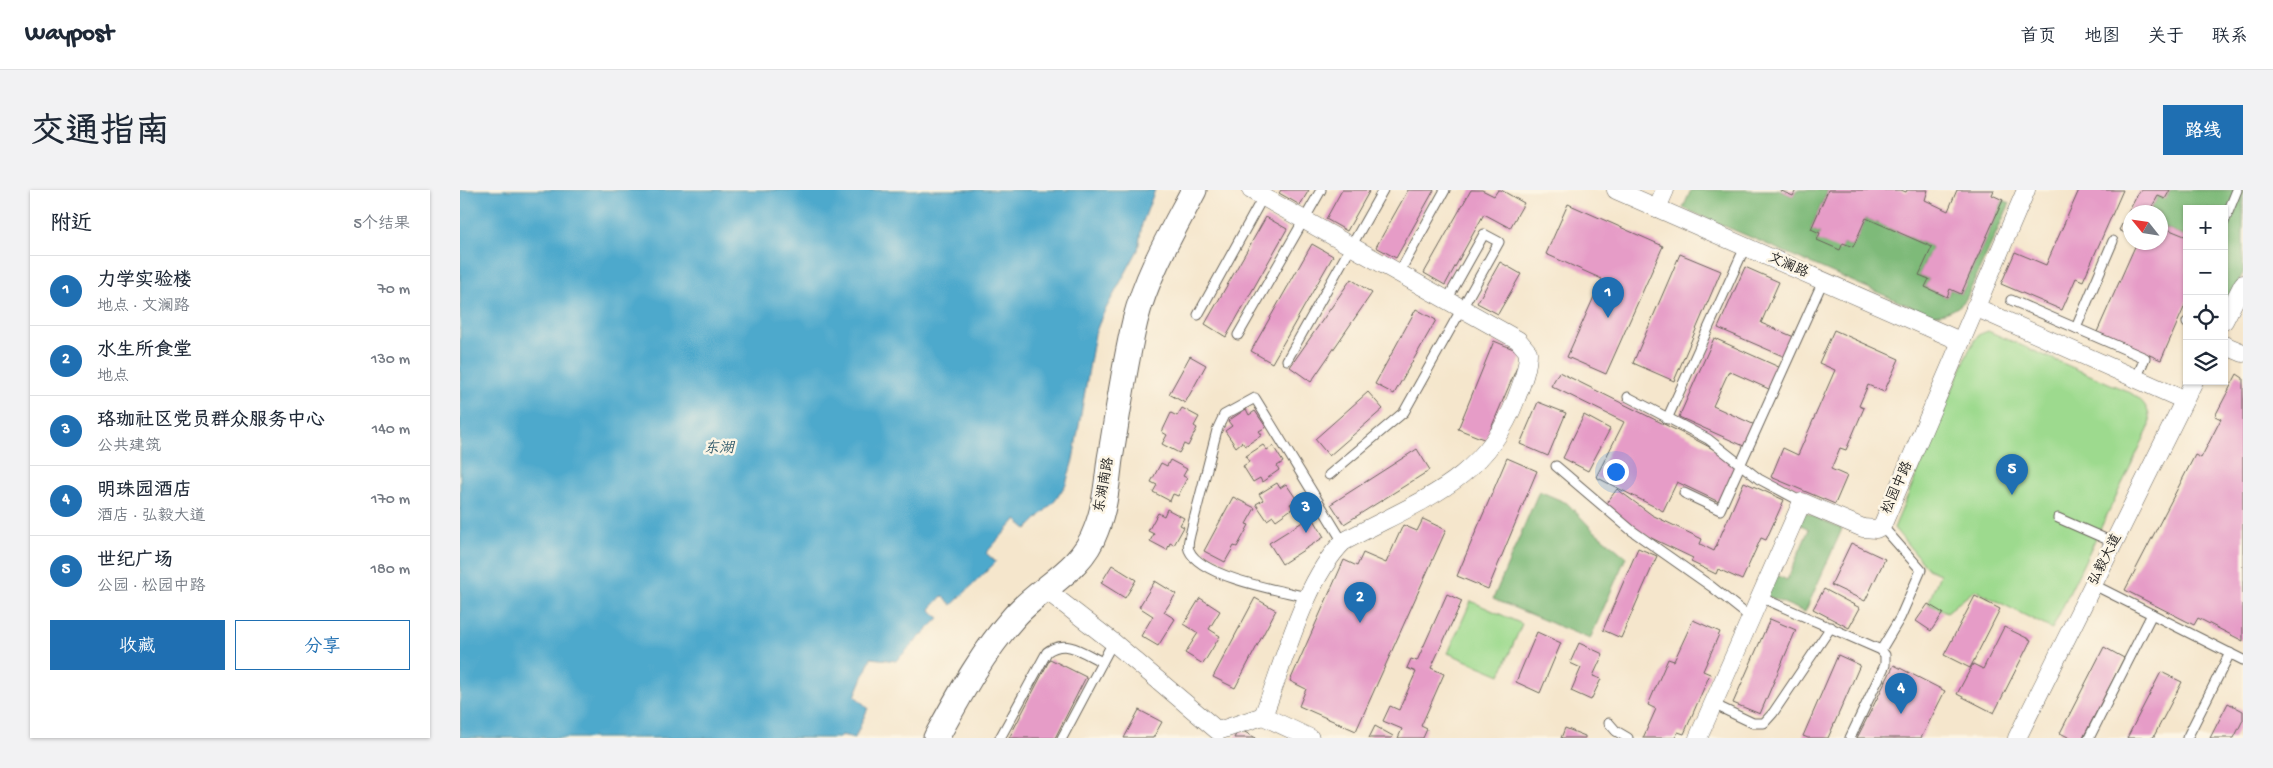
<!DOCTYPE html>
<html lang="zh">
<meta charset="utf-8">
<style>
:root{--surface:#fff;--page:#f2f2f3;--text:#1f2937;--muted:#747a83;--line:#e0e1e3;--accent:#1f6fb2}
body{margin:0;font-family:"Gochi Hand","LXGW WenKai TC",sans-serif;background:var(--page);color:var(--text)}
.controls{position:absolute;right:15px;top:15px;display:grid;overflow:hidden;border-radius:0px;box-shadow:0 1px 4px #0004}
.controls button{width:45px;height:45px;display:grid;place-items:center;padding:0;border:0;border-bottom:1px solid var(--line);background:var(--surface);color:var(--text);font:25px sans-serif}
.compass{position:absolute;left:1663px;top:15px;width:45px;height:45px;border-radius:50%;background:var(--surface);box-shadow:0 1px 4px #0004;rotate:300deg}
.you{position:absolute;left:1155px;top:281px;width:18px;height:18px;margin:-12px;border:4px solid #fff;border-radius:50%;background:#1a73e8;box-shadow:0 0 0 8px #1a73e833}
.badge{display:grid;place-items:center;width:32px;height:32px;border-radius:50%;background:var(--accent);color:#fff;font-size:16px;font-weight:700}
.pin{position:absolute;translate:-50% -41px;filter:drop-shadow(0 1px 2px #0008)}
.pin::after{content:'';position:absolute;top:26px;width:18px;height:15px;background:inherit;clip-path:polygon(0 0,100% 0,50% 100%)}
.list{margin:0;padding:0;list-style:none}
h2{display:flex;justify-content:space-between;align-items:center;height:65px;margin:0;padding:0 20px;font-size:21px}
h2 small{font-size:16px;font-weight:400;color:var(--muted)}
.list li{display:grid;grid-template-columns:32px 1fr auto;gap:15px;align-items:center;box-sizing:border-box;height:70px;padding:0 20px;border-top:1px solid var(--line)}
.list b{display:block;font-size:19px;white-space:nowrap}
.list p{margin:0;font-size:16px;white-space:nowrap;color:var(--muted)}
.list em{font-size:16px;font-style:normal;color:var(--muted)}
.actions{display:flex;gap:10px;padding:15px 20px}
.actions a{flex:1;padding:11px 0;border:1px solid var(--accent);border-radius:0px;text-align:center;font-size:18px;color:var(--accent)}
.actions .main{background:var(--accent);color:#fff}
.icon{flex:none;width:28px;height:28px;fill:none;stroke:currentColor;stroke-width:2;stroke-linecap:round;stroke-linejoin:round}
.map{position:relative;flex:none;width:1783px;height:548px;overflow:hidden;border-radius:0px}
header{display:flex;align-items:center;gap:30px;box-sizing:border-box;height:70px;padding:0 25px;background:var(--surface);border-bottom:1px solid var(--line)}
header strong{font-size:24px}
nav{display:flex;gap:28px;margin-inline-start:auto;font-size:18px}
.intro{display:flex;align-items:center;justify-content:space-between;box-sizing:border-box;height:120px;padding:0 30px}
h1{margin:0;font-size:35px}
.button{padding:12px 22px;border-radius:0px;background:var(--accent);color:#fff;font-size:18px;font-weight:700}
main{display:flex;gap:30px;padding:0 30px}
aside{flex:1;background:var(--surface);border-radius:0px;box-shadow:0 1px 4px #0004}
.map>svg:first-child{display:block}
</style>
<header>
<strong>Waypost</strong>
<nav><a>首页</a><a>地图</a><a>关于</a><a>联系</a></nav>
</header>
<div class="intro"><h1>交通指南</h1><a class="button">路线</a></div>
<main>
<aside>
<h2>附近<small>5个结果</small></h2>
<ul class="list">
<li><span class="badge">1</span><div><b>力学实验楼</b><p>地点 · 文澜路</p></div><em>70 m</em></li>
<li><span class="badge">2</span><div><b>水生所食堂</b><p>地点</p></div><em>130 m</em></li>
<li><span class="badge">3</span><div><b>珞珈社区党员群众服务中心</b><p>公共建筑</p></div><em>140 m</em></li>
<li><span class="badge">4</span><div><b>明珠园酒店</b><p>酒店 · 弘毅大道</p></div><em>170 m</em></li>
<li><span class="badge">5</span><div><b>世纪广场</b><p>公园 · 松园中路</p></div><em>180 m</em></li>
</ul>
<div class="actions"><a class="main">收藏</a><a>分享</a></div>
</aside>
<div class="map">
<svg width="1783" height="548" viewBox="0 0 1783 548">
<rect width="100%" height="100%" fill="#fcf5e5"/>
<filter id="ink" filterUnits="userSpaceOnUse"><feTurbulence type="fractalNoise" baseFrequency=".02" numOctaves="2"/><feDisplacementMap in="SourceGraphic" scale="10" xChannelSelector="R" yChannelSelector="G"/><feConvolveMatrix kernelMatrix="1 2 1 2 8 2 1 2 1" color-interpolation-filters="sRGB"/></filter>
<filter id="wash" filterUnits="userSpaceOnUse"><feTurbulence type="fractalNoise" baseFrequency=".0096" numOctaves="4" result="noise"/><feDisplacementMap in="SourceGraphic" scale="20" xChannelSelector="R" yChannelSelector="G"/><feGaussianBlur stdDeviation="1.12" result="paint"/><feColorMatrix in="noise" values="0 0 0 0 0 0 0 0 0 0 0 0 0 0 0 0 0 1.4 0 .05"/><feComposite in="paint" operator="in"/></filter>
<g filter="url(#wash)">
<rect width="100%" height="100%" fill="#f5e6cc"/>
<g fill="#9dda8e" stroke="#5c7b55">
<path d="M1528,141l139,60c17,9 26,20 21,39l-96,199 -77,-39 -28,22 -19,-8 12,-30 -12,-5 -34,-41 75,-178 9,-15z"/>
<polygon points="1011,411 1062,434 1040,485 988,463"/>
</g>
<g fill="#7eba79" stroke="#4d6b4a">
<path d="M1231,0h88l14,6 3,-6h32l-17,39 9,4 -3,7 23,9 3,-6 10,4 13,-29 66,29 -13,28 10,4 -4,8 22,10 3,-8 11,5 42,-94 7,3 -44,96c-8,11 -23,16 -36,16l-247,-107z"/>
<polygon points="1710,0 1783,0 1783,83 1764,120 1764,19 1727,19 1727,47 1701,36 1700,22 1689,22 1698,6 1705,9"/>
<polygon points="1079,301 1107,313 1133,340 1166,367 1130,449 1033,409"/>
<polygon points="1344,322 1382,339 1345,422 1307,406 1316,385 1327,390 1349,339 1339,334"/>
</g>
<polygon fill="#4ea9cc" stroke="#356274" points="0,0 695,0 682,34 678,60 642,126 635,144 613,270 606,294 595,311 567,339 556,330 526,363 536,372 492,415 482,406 470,419 479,428 436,471 411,468 395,506 408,518 395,548 381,545 379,548 0,548"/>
<g id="blocks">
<g fill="#e69cc7">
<polygon points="821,0 849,0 840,15 819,3"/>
<polygon points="882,0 910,0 887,41 866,29"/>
<polygon points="948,0 974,0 936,68 916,57"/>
<polygon points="1011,0 1022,0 1034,6 1038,0 1041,0 1064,13 1050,38 1024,24 985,95 964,83"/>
<polygon points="1319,0 1336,0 1333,6"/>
<polygon points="1368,0 1441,0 1446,2 1447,0 1468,0 1465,10 1488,21 1497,0 1534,0 1532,5 1543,10 1501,104 1490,99 1487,107 1465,97 1469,89 1459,85 1472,57 1406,28 1393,57 1383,53 1380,60 1357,50 1360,43 1351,39"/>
<polygon points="1619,0 1663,0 1623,91 1616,88 1602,120 1541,94 1555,62 1586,75"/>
<polygon points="1680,0 1710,0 1705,9 1698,6 1689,22 1670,22 1670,46 1659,40"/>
<polygon points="1108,14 1203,56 1146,184 1107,167 1142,89 1086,64"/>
<polygon points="806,27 827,39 766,147 745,134"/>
<polygon points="1700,36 1727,47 1727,111 1701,170 1637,142 1677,52 1700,52"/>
<polygon points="852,54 873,66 812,173 791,161"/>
<polygon points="1220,64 1261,81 1214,191 1173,173"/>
<polygon points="1040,72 1061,84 1038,124 1017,113"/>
<polygon points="1285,77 1319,92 1301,133 1334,147 1325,167 1258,138"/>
<polygon points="891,89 912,103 851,192 830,177"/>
<polygon points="956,119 976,130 934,204 915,194"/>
<polygon points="1374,140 1439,169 1424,202 1408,195 1399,216 1404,218 1386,260 1380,258 1371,279 1387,286 1375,314 1311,287 1323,258 1338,265 1375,180 1359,173"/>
<polygon points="1254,148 1321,178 1311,200 1269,181 1253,216 1295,235 1286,257 1219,227"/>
<polygon points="1034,151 1063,163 1026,250 998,239"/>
<polygon points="730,166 746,175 725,213 709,204"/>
<polygon points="1099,182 1238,251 1257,261 1276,276 1259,312 1217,292 1203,321 1136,287 1164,232 1091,196"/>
<polygon points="1777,184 1783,188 1783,451 1738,428 1734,435 1665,400 1735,265 1741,268 1761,229 1755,226"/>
<polygon points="908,202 923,219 869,266 855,249"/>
<polygon points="1078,212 1106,223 1088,266 1060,254"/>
<polygon points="722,218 739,227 734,236 737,238 728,256 724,254 719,263 702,254 707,245 702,242 711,223 717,226"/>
<polygon points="786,219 789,225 795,221 806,237 799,241 802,245 785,256 782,252 776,257 765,241 772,236 768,231"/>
<polygon points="1124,225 1150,239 1128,281 1103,268"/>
<polygon points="803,255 807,260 813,256 823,272 817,276 819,280 802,292 800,288 793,292 783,276 789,272 786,266"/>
<polygon points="957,259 970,280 884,334 871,314"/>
<polygon points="1047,268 1077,281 1028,399 997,386"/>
<polygon points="710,270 727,279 723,286 727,288 718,306 713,304 710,311 693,302 697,295 691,292 701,273 707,276"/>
<polygon points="1284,292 1324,310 1306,350 1301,348 1282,390 1258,379 1256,384 1231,372 1233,368 1183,344 1145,315 1157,299 1192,325 1242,349 1240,354 1254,361"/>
<polygon points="817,293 820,298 826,294 837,310 830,314 833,318 816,330 813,326 807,330 796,314 803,310 799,304"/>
<polygon points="773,307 795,318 786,334 789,335 777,357 774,356 765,372 744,361"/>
<polygon points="707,319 724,328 720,335 724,337 714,355 710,353 707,360 690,351 694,344 688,341 698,323 704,326"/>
<polygon points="852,326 864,347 822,374 809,353"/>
<polygon points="963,329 986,340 896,541 839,516 846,499 830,491 884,370 897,376 903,363 926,373 943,335 957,341"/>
<polygon points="1391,353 1425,369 1405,411 1371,395"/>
<polygon points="1178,358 1197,366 1161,448 1143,440"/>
<polygon points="652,375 676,390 665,408 641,393"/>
<polygon points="695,391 716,404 704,422 715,429 698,456 681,446 693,426 679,417"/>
<polygon points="1364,399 1400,418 1389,438 1353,419"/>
<polygon points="987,404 1002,411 971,478 984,484 961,536 967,539 963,548 938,548 942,539 923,531 930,516 939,520 956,482 947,478 951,469 957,471"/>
<polygon points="1515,406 1540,419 1510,478 1484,465"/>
<polygon points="740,408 760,421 749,439 760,446 743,474 725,463 738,443 724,434"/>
<polygon points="795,408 816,420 775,498 753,487"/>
<polygon points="1468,414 1483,423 1471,441 1456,431"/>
<polygon points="1310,429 1336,440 1300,524 1273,513"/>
<polygon points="1233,430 1260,442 1243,481 1250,484 1224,544 1218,542 1215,548 1183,548 1196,519 1188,515 1208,469 1214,471"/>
<polygon points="1544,437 1571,450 1534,523 1497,504 1513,474 1523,479"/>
<polygon points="1077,442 1101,453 1080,503 1056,492"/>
<polygon points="1119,453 1143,464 1133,486 1141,489 1131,510 1111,501 1121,478 1110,473"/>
<polygon points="1644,457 1664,468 1623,548 1610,548 1600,543"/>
<polygon points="1378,465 1400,475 1368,548 1348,548 1343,546"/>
<polygon points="590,469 626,487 595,548 549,548"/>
<polygon points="1434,475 1485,501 1461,548 1397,548"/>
<polygon points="1701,482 1722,492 1693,548 1667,548"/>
<polygon points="1768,513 1783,521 1783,530 1774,548 1750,548"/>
<polygon points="679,520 702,532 693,548 664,548"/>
<polygon points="915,536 933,546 932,548 909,548"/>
<polygon points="1105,538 1125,546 1125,548 1101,548"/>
<polygon points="779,539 796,548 774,548"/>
</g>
</g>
</g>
<g filter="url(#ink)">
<use href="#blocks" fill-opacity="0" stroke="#68635a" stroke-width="1"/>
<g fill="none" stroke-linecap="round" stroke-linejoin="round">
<g stroke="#68635a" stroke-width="11">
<g id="lane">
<polyline points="1764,32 1777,0"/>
<polyline points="939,83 985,0"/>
<polyline points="1551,110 1685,168 1676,189"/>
<polyline points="738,125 803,7"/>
<polyline points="1727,132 1727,133"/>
<polyline points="1616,138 1653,51"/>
<polyline points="778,145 861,0"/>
<polyline points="827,170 923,0"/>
<polyline points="1168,207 1248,249 1299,289 1342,312"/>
<polyline points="1207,229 1285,57"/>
<polyline points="1096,276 1171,340 1252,397 1291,428"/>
<polyline points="869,285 944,222 1039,52 1024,44 987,110"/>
<polyline points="1224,303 1260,320 1363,91"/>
<polyline points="1598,328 1655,353"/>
<polyline points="1634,395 1783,470"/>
<path d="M848,407c-27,-6 -108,-20 -119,-47 -2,-5 0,-10 1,-15l27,-105 7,-15 31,-17 88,144"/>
<polyline points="1300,407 1421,460 1425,465 1425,475 1390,548"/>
<polyline points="1421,460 1440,428 1461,380 1422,336"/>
<polyline points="1253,514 1293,533 1304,533 1313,523 1371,437"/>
<polyline points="1149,533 1156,541 1168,548"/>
<path d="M540,548l47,-86c19,-14 37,1 55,10"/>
<polyline points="602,548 653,452"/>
<polyline points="1629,548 1692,424"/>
<polyline points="1727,548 1770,463"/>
</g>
</g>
<g stroke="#68635a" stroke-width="19">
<g id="street">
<path d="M791,0l267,150 10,12c0,16 -6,31 -12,47 -31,84 -101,103 -173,143 -39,39 -59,121 -80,174"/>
<polyline points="1156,0 1500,151"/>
<polyline points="1197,18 1205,0"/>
<polyline points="1515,117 1724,210"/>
<polyline points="1764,131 1783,94"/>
<polyline points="1764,155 1783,163"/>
<polyline points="586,400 653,452 758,541 803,526 850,548"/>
<polyline points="1238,548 1342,312 1403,338 1416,339 1422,336 1566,0"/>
<polyline points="1557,548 1734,191"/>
</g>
</g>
<g stroke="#68635a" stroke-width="27">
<path id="secondary" d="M476,548c23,-42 46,-85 78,-121 27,-31 67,-45 82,-87 9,-22 11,-47 14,-71 8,-46 14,-92 25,-138 12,-47 37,-89 59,-131"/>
</g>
<use href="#lane" stroke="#fff" stroke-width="9"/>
<use href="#street" stroke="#fff" stroke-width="18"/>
<use href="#secondary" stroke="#fff" stroke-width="25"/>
</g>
</g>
<g text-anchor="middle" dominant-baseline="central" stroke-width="5" stroke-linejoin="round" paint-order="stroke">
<g font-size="14" fill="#1c1c1c" stroke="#fcf5e5">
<text transform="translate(1328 76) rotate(24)">文澜路</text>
<text transform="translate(645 295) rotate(-80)">东湖南路</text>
<text transform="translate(1438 298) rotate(-66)">松园中路</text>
<text transform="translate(1646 370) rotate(-63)">弘毅大道</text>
</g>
<g font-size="15" font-style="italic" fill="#325b6b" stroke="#fcf5e5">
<text x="259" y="259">东湖</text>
</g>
</g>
</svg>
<div class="controls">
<button>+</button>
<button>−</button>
<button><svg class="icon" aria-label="locate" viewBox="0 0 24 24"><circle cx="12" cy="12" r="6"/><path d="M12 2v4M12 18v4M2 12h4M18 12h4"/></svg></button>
<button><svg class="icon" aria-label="layers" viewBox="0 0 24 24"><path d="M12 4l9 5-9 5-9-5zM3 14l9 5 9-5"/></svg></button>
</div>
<svg class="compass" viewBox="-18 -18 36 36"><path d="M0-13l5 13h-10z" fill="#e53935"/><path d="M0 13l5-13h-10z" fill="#747a83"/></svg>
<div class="you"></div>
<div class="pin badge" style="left:1148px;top:128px">1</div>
<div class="pin badge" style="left:900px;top:433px">2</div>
<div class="pin badge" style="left:846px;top:343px">3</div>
<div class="pin badge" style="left:1441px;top:524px">4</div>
<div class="pin badge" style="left:1552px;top:305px">5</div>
</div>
</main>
